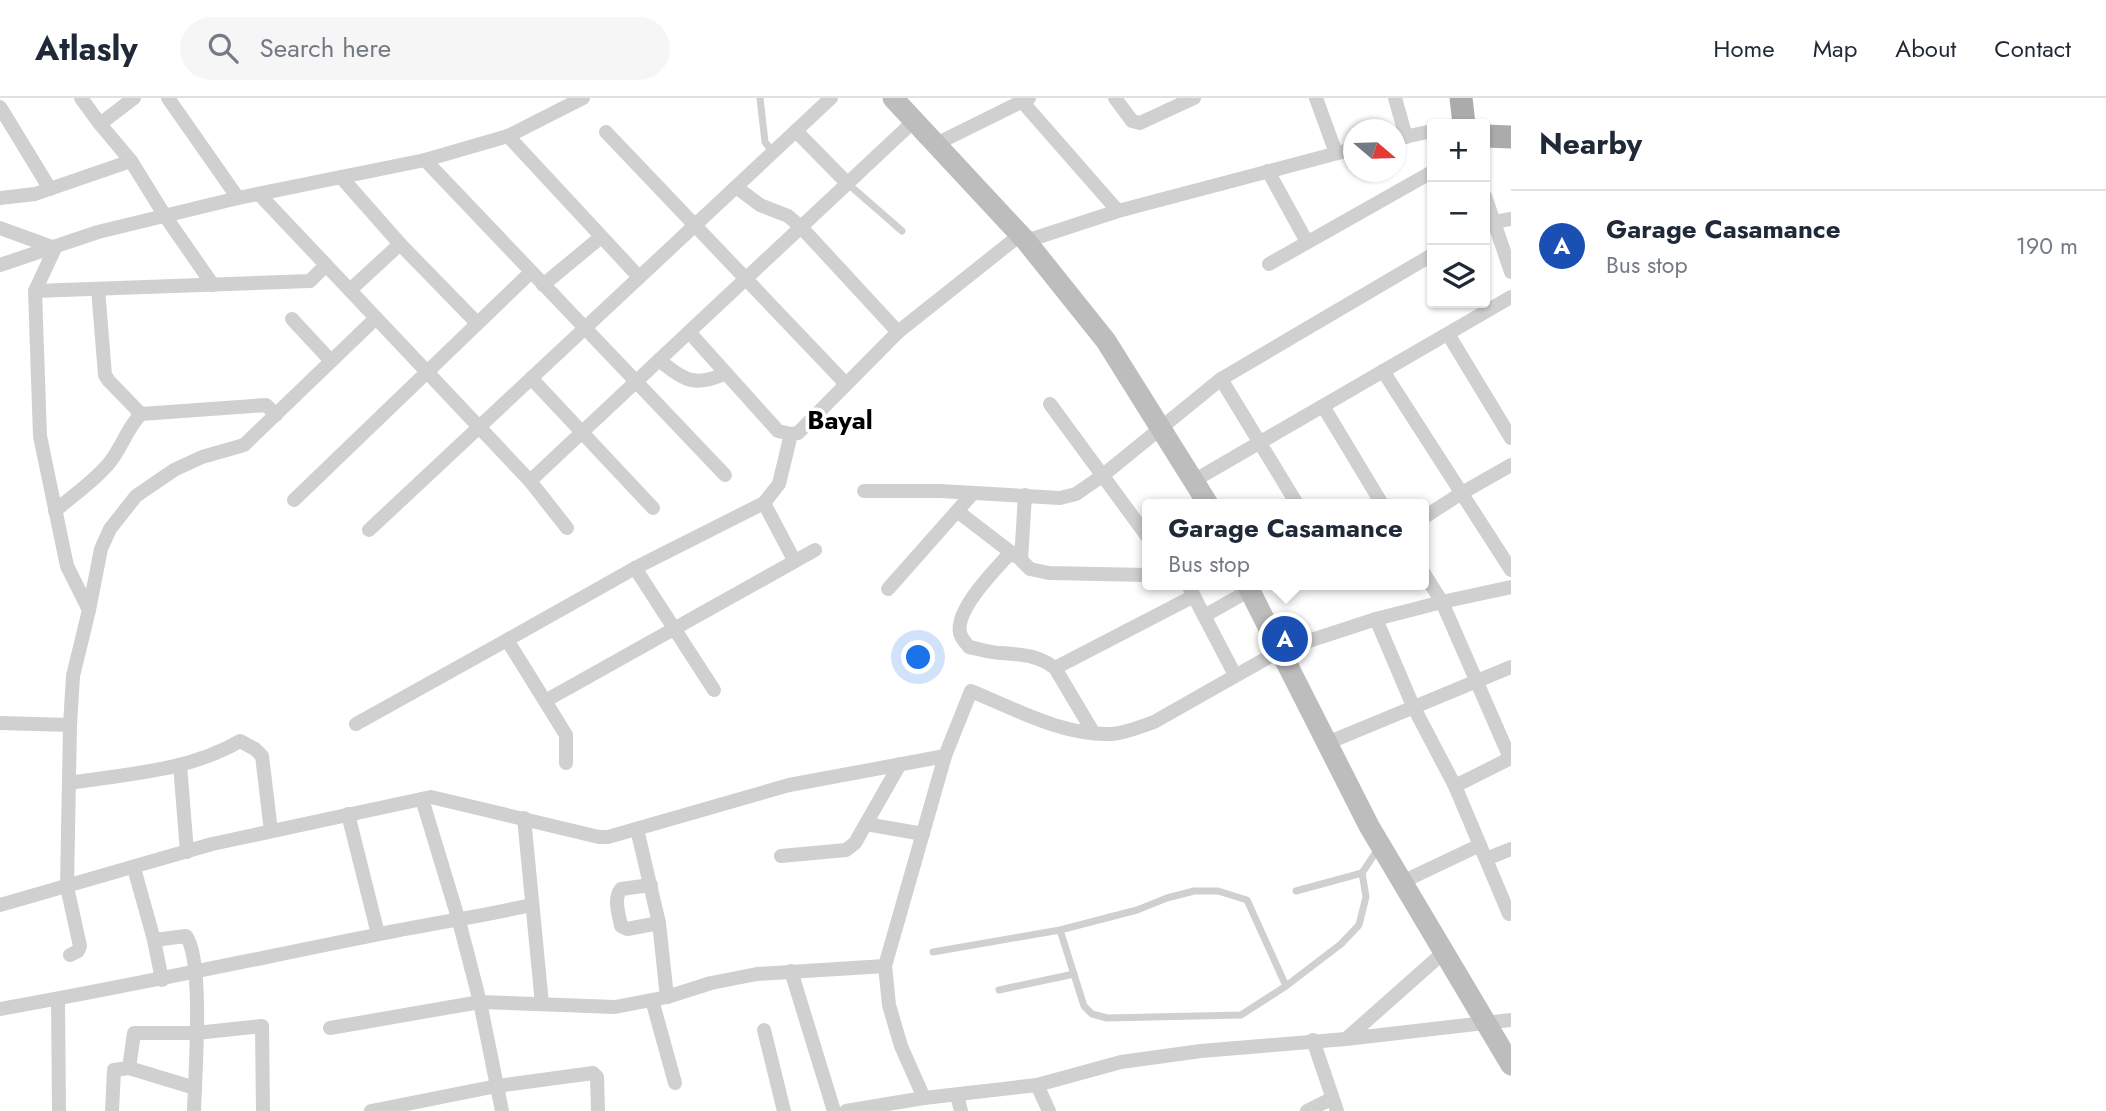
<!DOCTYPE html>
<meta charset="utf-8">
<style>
:root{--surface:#fff;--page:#f6f6f7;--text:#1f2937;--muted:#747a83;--line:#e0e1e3;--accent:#e63946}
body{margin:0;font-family:Jost,sans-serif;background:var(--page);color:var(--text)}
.controls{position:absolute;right:21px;top:21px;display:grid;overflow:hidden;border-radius:7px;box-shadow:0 2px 5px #0004}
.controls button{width:63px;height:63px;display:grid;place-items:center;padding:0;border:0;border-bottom:2px solid var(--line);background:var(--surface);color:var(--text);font:35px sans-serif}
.compass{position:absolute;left:1343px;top:21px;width:63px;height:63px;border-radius:50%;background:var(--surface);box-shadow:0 2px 5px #0004;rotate:109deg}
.you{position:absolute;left:919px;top:560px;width:24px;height:24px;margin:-18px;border:5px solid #fff;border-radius:50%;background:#1a73e8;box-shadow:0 0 0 10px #1a73e833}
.badge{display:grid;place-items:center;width:46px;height:46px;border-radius:50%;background:var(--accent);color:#fff;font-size:23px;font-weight:700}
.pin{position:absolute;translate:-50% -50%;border:4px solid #fff;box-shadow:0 2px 7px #0006}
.popup{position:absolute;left:1142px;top:401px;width:287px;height:91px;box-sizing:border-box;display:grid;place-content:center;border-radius:7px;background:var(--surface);filter:drop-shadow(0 2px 5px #0005);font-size:23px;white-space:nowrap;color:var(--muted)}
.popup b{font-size:26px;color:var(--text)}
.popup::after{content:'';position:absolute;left:50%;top:100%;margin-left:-14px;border:14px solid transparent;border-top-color:var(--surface)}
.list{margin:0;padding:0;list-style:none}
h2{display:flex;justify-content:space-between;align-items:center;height:91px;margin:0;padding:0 28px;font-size:30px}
h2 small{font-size:23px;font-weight:400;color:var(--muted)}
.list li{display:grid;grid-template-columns:46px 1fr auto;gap:21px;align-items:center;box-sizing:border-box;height:112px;padding:0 28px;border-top:2px solid var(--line)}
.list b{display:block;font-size:26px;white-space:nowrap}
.list p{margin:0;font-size:23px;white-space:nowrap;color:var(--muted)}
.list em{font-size:23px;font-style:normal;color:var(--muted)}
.icon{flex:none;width:38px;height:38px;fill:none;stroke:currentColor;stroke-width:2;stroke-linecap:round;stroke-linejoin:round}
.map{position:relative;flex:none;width:1511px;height:1013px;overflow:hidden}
header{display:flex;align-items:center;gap:42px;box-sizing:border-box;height:98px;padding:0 35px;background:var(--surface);border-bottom:2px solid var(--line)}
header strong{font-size:33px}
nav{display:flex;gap:38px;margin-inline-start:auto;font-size:24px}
.search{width:490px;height:63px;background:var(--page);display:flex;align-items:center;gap:18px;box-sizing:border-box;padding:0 24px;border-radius:38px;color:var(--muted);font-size:26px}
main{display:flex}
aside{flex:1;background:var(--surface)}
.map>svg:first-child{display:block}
</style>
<header>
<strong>Atlasly</strong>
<div class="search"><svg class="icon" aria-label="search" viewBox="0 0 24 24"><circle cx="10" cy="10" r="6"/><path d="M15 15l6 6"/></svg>Search here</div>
<nav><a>Home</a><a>Map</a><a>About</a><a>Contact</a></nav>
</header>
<main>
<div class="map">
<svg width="1511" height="1013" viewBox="0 0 1511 1013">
<rect width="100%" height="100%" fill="#fff"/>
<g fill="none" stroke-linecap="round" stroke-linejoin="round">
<g stroke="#d0d0d0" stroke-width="7">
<polyline points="760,0 765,44 773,54"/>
<polyline points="847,85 902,133"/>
<polyline points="1296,793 1362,775"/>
<polyline points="1060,832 1137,812 1167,800 1194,793 1218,793 1247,802 1286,888"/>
<polyline points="933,854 1060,832 1084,908 1092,916 1107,920 1241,917 1286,888 1341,846 1359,827 1366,799 1362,775 1378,751"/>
<polyline points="999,892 1074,876"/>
</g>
<g stroke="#d0d0d0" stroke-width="14">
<polyline points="81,0 100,26 131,63 165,118 213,187"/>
<polyline points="168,0 238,100"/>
<polyline points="1019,0 1118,113"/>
<polyline points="1115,0 1132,23 1140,25 1194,0"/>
<polyline points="1316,0 1336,55"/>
<polyline points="1395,0 1406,39"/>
<polyline points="0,9 50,91"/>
<polyline points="100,26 134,0"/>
<polyline points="796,33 847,85"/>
<polyline points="606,34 846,286"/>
<polyline points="508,38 639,179"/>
<polyline points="1395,41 1432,33"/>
<polyline points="936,46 1029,0"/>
<polyline points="425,62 725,377"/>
<polyline points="1268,73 1307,144"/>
<polyline points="341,79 400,146 477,225"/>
<polyline points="736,89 760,107 788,118 801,129 898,234"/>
<polyline points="259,96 530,383"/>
<polyline points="1485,98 1494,124 1485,128"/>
<polyline points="0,100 35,96 131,63"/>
<polyline points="1511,121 1494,124 1511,174"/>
<polyline points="0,130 55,150 35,193 40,338 67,468 89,512 73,578 70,627 67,789 80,848 78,853 70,857"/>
<polyline points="1026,143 1118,113 1353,51"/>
<polyline points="1269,166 1432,74"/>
<polyline points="0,167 98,134 238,100 425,62 508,38 583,0"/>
<polyline points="543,187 601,139"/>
<polyline points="98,191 105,277 109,283 141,316"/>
<polyline points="350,192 400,146"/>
<polyline points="35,193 310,183 326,167"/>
<polyline points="292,221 331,263"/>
<polyline points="689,234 778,333 791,336"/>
<polyline points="1448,236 1511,340"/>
<path d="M659,262c25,20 36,28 67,13"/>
<polyline points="1383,273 1511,472"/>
<polyline points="531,280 653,410"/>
<polyline points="1221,281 1297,406"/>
<polyline points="1050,306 1147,438"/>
<polyline points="1323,308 1382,406"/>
<polyline points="1195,382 1511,199"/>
<polyline points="864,393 940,393 1060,400 1076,396 1102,378 1221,281 1432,157"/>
<polyline points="1025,397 1021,462 1030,471 1049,475 1147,477"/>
<polyline points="294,402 531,174"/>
<polyline points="764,405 794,462"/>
<path d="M55,413c18,-16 40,-30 55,-49 12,-15 17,-34 31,-48l125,-9 10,10"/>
<polyline points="957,413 1017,459"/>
<polyline points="1423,420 1460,396 1511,367"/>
<polyline points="567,430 530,383 914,23"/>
<polyline points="369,432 831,0"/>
<polyline points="815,452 545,603 507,542 635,470 764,405 779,386 791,336 798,335 898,234 1020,137"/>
<path d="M1011,454c-15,17 -56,57 -51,81 1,5 6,10 9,14 11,2 22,6 33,6 21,2 36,2 53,15l38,64"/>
<polyline points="635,470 714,592"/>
<polyline points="1423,474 1442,504 1510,660"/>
<polyline points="1188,487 1235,577"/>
<polyline points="888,491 973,395"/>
<polyline points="89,512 101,451 110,431 136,398 174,372 202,359 244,347 376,220"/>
<polyline points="1204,518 1250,492"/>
<polyline points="1376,521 1413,608 1455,688 1509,816"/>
<polyline points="1055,570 1194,498"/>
<polyline points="545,603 566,637 566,665"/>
<polyline points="0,625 70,627"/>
<polyline points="356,626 507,542"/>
<polyline points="1327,645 1511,569"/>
<polyline points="180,667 187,754"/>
<path d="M69,685c57,-9 120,-12 171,-42l15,8 7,7 9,75"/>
<polyline points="1455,688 1511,660"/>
<polyline points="422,701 459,823 480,904 502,1013"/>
<polyline points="348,716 378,836"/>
<polyline points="524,720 542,906"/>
<polyline points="866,726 923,736"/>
<polyline points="637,731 659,825 667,899"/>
<polyline points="781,758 846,752 855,745 900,666"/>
<polyline points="1486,761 1511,751"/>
<path d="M134,770l20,72 32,-4c18,24 9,140 8,175"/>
<polyline points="1402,784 1480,747"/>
<path d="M651,787l-30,4c-8,10 -2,25 0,37l6,3 32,-6"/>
<polyline points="0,807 212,746 431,699 599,739 608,739 789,687 945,658"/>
<polyline points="154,842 162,882"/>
<polyline points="791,873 834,1013"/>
<polyline points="58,901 59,1013"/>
<polyline points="652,902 675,985"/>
<path d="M0,911c126,-22 250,-49 375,-74 52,-11 104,-18 156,-30"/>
<polyline points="330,930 480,904 615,909 667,899 711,885 757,876 885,868"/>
<polyline points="764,932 784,1013"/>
<polyline points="1346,941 1444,854"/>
<polyline points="1313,942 1337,1013"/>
<polyline points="129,970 195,990"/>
<polyline points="1037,987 1049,1013"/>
<polyline points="957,997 961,1013"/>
<path d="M924,1000l-23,-52 -12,-41 -4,-39 60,-210 26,-65c44,18 92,45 141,43 14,-1 28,-7 42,-12l127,-72 95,-31 66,-17 69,-15"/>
<polyline points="112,1013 114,972 129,970 134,935 196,935 262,928 263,1013"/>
<polyline points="371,1013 497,988 593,975 597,979 598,1013"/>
<polyline points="846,1013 924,1000 1037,987 1121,964 1201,953 1346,941 1511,922"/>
<polyline points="1307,1013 1331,1001"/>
</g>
<g stroke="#bdbdbd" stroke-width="21">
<polyline points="893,0 1026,143 1106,243 1208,406"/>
<polyline points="1247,487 1369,728 1511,967"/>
</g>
<g stroke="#ababab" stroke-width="23">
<polyline points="1461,0 1464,26"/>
<polyline points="1485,38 1511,39"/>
</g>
</g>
<g text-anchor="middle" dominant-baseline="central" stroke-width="7" stroke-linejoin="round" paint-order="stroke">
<g font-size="26" font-weight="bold" fill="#000" stroke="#fff">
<text x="840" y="322">Bayal</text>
</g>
</g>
</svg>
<div class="controls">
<button>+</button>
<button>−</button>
<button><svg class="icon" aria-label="layers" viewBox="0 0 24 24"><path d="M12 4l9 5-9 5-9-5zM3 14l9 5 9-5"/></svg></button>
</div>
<svg class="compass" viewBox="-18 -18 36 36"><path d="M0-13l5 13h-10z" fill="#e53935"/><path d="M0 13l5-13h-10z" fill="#747a83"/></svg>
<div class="you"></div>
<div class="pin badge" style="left:1285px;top:541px;background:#1a4fb4">A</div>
<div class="popup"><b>Garage Casamance</b>Bus stop</div>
</div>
<aside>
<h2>Nearby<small></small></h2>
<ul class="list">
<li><span class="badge" style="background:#1a4fb4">A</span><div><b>Garage Casamance</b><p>Bus stop</p></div><em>190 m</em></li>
</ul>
</aside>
</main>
